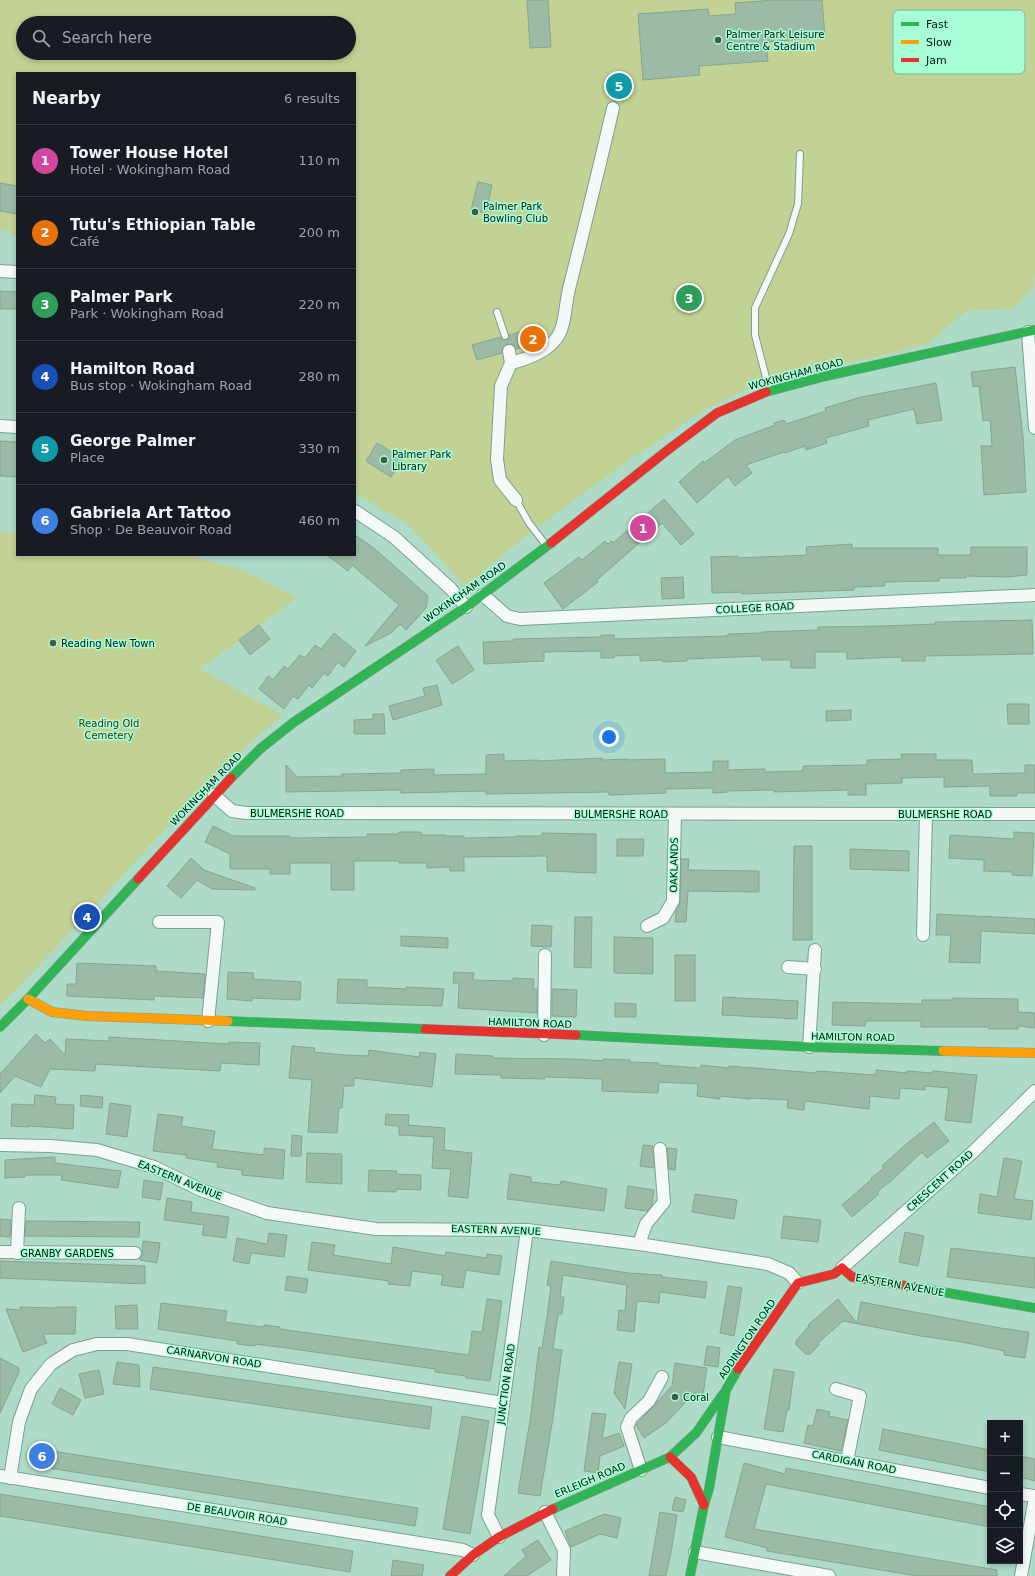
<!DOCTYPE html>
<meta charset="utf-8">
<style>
:root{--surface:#171b24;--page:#242831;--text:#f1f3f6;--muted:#9ea1a6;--line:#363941;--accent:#a0b0ab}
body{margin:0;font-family:"DejaVu Sans",sans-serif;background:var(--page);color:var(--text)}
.controls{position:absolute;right:12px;bottom:12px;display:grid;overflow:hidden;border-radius:0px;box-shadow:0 2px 6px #0003}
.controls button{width:36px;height:36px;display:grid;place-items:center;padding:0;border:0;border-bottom:1px solid var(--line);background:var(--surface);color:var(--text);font:20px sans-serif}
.you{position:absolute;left:609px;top:737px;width:14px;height:14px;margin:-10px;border:3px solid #fff;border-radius:50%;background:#1a73e8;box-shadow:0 0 0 6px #1a73e833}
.badge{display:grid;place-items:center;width:26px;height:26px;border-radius:50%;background:var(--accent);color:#fff;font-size:13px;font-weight:700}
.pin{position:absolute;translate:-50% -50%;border:2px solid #fff;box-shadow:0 1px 4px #0006}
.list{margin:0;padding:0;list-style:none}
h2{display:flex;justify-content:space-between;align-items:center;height:52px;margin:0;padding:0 16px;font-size:17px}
h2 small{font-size:13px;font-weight:400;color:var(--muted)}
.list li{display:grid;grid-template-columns:26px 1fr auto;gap:12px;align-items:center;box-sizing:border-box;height:72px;padding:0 16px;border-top:1px solid var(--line)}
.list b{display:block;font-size:15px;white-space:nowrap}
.list p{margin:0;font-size:13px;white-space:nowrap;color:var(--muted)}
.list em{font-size:13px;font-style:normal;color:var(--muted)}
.icon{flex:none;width:22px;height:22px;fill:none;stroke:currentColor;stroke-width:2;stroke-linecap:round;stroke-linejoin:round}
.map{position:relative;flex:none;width:1035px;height:1576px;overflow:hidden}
.search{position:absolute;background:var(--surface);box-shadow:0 2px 6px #0003;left:16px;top:16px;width:340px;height:44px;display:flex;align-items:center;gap:10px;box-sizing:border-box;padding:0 14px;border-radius:22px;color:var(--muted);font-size:15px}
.panel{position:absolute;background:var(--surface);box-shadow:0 2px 6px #0003;left:16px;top:72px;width:340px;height:484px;border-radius:0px}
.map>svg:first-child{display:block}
</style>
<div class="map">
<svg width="1035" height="1576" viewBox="0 0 1035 1576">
<rect width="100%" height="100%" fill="#aedbc7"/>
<g fill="#c2d294" fill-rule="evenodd">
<path d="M0,0h1035v272l-2,16 -21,21 -46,2 -38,33 -60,15 -92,17 -31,14 -44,22 -75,50 -92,68 -69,56 -56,-61 -54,-32v-420h-338v164l-7,-5 -10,-2zM23,23h326v30h-326z"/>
<polygon points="0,532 17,533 17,555 187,555 242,570 297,598 200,669 283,715 221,768 69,934 0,1006"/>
</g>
<g fill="#9cbba7" stroke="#86a591">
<polygon points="527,0 548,0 551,47 530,48"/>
<polygon points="774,0 822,0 825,37 766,42 768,61 699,66 700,75 643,80 638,14 708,9 709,16 736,14 735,3"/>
<polygon points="478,182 492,185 486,213 471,210"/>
<polygon points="0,183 17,186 17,214 0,211"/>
<polygon points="0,291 17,292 17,309 0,309"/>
<polygon points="541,326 545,340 541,342 516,349 512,344 507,344 502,348 502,353 477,360 472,345 501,337 502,340 506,340 509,339 509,335"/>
<polygon points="1015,367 1023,436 1026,492 984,495 981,446 992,446 991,431 990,420 983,421 979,386 973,387 971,372"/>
<polygon points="936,383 942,420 917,424 914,409 868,420 869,426 826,438 827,443 806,450 805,446 785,453 784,452 746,465 752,473 744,479 735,486 728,476 697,503 679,482 703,461 704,463 735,440 775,425 774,423 784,420 786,424 826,411 825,408 861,397"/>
<polygon points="0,441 17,442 17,477 0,476"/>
<polygon points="377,443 403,459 391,477 366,461"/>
<polygon points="664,499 694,534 681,545 662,523 597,580 598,582 563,609 544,583 579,557 582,560 605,541 608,544 612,541 613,543"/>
<polygon points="355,535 375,549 428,596 426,608 406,630 400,624 391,633 365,646 399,605 352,565 348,571 327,555 355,555"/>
<polygon points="852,544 852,548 938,548 938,555 971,555 971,547 1027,547 1027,575 1008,577 966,576 966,578 939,578 939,581 885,582 885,586 854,587 854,590 742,594 741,592 712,593 711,557 738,556 738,558 807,555 806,547"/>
<polygon points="683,577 684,598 662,599 661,578"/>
<polygon points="1032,620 1033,654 925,656 925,661 902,661 902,657 847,659 847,652 815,652 815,668 791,668 791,660 762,660 761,656 687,659 687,661 663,662 663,660 640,661 640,655 614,656 614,658 601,658 601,651 544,652 544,661 484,664 483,642 513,641 513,639 601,637 601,635 614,635 614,639 728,636 728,634 761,633 761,632 818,630 818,627 883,626 935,624 935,622"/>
<polygon points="259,625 270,639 250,655 239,640"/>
<polygon points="334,633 356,651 344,667 338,662 328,676 324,673 312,688 309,685 298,699 293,696 284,709 259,689 268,676 273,680 284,666 288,669 300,655 305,658 315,645 321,649"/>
<polygon points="458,646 474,670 452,684 436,660"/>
<polygon points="437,685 442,705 393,720 389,706 425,696 423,688"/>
<polygon points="1007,704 1029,704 1029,724 1008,724"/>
<polygon points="851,710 851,720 826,721 826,711"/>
<polygon points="373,714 384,714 385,734 354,734 354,720 373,719"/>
<polygon points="504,754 504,761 538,760 538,761 602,758 602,760 628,759 628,760 665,759 665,773 713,772 713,761 728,761 728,770 765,769 765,772 803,771 803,766 867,765 867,760 902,759 901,754 936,754 936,760 972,760 973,774 1025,773 1025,765 1035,765 1035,793 1017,793 1017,796 990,796 990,786 944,787 944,777 902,778 902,783 866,784 866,795 848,795 848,790 774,792 774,790 728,791 728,792 713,793 713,788 666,789 666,793 609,795 609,792 486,794 486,791 401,793 401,790 286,792 286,765 297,777 342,776 342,774 401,773 401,770 434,769 434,775 486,774 486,755"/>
<polygon points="213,826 233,836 290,836 290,838 367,837 367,834 399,834 399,832 421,832 421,835 445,835 445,836 464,836 464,838 516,837 516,836 542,836 542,833 596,834 596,873 547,871 547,856 464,857 464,871 450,871 450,867 427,868 427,863 399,863 399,861 354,861 354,890 331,890 331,863 290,863 290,874 270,874 270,869 230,869 230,854 205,842"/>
<polygon points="1014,832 1034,833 1032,876 1012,875 1012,872 984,871 984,860 949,858 950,835 1014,839"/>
<polygon points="617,839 644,839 643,856 617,856"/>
<polygon points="794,846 812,846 812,940 793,940"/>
<polygon points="850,849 909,851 909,871 850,869"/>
<polygon points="191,858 204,870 255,888 255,890 212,889 197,880 181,898 167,886"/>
<polygon points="681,859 689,859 688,870 759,871 759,892 688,891 686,922 675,922 676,912 680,901"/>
<polygon points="937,914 1035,919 1035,934 981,931 980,963 949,962 951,935 936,935"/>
<polygon points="575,917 592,917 591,968 574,967"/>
<polygon points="532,925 552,926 551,947 531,946"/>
<polygon points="401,936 448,938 448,948 401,946"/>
<polygon points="614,937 653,938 653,974 614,973"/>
<rect x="675" y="955" width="20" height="46"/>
<polygon points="77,963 156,966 156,971 205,974 203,998 154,996 154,1000 67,996 67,984 76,984"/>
<polygon points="228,972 254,973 253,979 301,982 300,1000 252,998 252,1001 227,999"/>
<polygon points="454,972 474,973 473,980 513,981 513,978 534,979 533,989 537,989 537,1013 458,1008 459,983 453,983"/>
<polygon points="338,979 367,980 367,987 406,989 406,987 444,989 442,1006 337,1003"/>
<polygon points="552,989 577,990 576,1017 552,1016"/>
<polygon points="723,997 798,1001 797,1019 722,1015"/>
<polygon points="953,998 1018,999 1018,1012 1035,1013 1035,1028 1018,1026 1018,1029 989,1029 989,1027 921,1027 921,1021 866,1021 865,1026 832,1025 833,1002 922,1004 922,1000 953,1000"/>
<polygon points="615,1003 636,1004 636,1017 615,1017"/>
<polygon points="36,1034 45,1043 50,1039 65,1055 66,1039 109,1041 109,1037 229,1044 229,1042 260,1043 259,1065 221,1063 220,1071 96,1064 95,1071 50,1069 41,1087 15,1076 0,1093 0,1074"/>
<polygon points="292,1046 315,1048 314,1052 345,1055 368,1056 369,1050 419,1057 420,1052 436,1054 432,1087 354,1078 354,1086 344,1086 342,1108 339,1108 337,1133 308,1132 312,1080 289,1078"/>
<polygon points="456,1054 493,1056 493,1058 574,1059 603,1061 603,1059 630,1060 630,1062 659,1063 659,1065 700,1068 701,1065 729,1068 729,1066 816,1073 817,1071 876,1075 876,1070 907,1073 907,1071 932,1073 933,1071 977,1075 971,1123 945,1120 949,1088 925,1086 925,1090 900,1088 899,1099 870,1096 869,1109 805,1101 804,1110 787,1108 788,1100 750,1098 750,1099 720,1096 720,1099 697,1096 698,1084 659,1082 658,1093 628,1092 602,1091 602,1079 545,1077 545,1079 501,1078 501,1075 455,1074"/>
<polygon points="35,1095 56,1097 55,1104 74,1105 73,1129 29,1126 29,1127 11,1126 12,1104 34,1105"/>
<polygon points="81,1095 103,1097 102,1108 80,1106"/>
<polygon points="110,1103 131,1106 127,1137 106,1134"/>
<polygon points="158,1114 183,1117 181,1126 215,1131 212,1149 264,1155 264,1148 285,1150 283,1179 242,1175 242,1170 217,1167 218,1163 186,1158 187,1155 153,1151"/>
<polygon points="386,1114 409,1115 408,1125 445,1128 444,1150 472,1153 468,1198 448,1196 451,1169 432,1168 434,1137 399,1135 399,1126 385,1125"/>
<polygon points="934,1122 949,1141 927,1158 922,1152 891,1181 877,1192 879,1194 852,1217 842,1205 872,1179 871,1178 884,1168 882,1166 905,1145"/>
<polygon points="292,1135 302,1136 301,1156 291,1156"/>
<polygon points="643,1145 653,1146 654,1168 640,1166"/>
<polygon points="667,1148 677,1149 675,1170 669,1169"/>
<polygon points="307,1153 342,1154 342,1184 306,1182"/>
<polygon points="55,1157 55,1163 121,1171 118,1188 61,1180 62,1175 25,1175 25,1177 5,1178 5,1160"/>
<polygon points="1004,1158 1022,1161 1014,1199 1033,1201 1031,1220 978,1213 980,1194 997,1197"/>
<polygon points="369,1170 397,1171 396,1174 421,1175 421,1190 396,1189 396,1192 368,1191"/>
<polygon points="510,1174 531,1177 531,1182 560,1185 561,1181 607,1189 604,1211 507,1199"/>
<polygon points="144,1180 163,1183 160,1200 142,1197"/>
<polygon points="628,1186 654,1190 652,1205 647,1211 625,1208"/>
<polygon points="695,1194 737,1200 734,1219 692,1212"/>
<polygon points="167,1198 192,1202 191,1212 229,1217 226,1238 202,1235 204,1225 164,1220"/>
<polygon points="784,1216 821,1220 818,1242 781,1238"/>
<polygon points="0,1219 11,1220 10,1237 0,1236"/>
<polygon points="26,1221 140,1222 139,1237 25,1236"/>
<polygon points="905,1232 924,1236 918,1266 899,1262"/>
<polygon points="269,1233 287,1235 284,1257 251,1253 249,1264 233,1261 237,1238 267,1244"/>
<polygon points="143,1241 160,1243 157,1263 140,1260 142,1253"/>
<polygon points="312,1242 335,1245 333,1255 391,1264 393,1247 445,1256 446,1252 486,1258 487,1254 502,1256 499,1275 466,1270 463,1288 441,1285 443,1275 412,1271 410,1286 388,1284 389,1281 308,1270"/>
<polygon points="951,1248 1035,1258 1035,1288 947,1277"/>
<polygon points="0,1261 145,1266 145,1284 0,1278"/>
<polygon points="551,1261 628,1273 662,1275 662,1277 707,1282 705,1298 660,1292 659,1303 637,1301 634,1332 617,1330 619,1310 625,1311 627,1285 563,1275 560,1297 564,1297 562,1314 558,1314 553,1349 562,1350 553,1418 540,1496 518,1493 531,1414 539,1347 542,1348 547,1317 551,1286 547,1285"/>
<polygon points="287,1276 308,1279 306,1293 285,1290"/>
<polygon points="728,1286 742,1288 734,1336 720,1333"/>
<polygon points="487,1299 502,1301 490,1381 466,1378 466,1376 435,1372 435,1369 286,1348 255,1344 255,1346 237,1344 237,1341 158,1329 161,1303 227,1311 225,1322 264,1327 264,1325 280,1327 280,1329 469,1355 472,1331 482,1332"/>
<polygon points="838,1299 857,1323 861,1302 1000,1328 1029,1332 1025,1358 1004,1355 1004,1351 962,1342 921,1336 843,1321 818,1343 819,1345 810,1354 806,1354 796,1345 796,1341 809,1326 808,1325"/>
<polygon points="137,1305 138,1329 116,1329 115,1306"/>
<polygon points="20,1307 56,1308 56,1307 76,1307 75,1334 43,1334 47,1343 23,1352 6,1309 20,1310"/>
<polygon points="707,1346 720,1348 718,1367 704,1365"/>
<polygon points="0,1358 19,1368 19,1372 0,1413"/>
<polygon points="117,1362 139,1365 140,1387 113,1384"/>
<polygon points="619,1362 632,1364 625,1409 614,1393"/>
<polygon points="675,1363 707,1368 703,1394 694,1393 667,1422 644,1438 636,1425 672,1386"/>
<polygon points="153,1367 432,1407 429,1429 150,1389"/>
<polygon points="774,1369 794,1372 789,1410 787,1410 783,1432 764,1429"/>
<polygon points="99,1370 104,1394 85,1398 79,1374"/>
<polygon points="60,1388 81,1400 73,1415 52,1404"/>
<polygon points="817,1409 830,1412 829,1416 848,1420 841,1451 804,1443 808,1425 813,1426"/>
<polygon points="592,1413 606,1414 602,1439 619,1433 624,1446 600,1456 598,1473 584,1471"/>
<polygon points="462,1416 489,1421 470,1534 443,1529"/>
<polygon points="883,1429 990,1450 990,1472 879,1450"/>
<polygon points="39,1449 418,1508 415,1526 36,1466"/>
<polygon points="1020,1456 1035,1459 1035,1481 1020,1477"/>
<polygon points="744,1463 785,1474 786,1468 990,1507 990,1527 766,1484 754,1529 997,1570 997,1576 917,1576 767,1551 767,1548 725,1537"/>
<polygon points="0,1494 353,1551 350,1572 0,1516"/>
<polygon points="675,1497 686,1500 683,1512 672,1510"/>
<polygon points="660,1512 677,1515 672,1547 666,1576 649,1576"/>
<polygon points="604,1514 621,1518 617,1538 600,1534 571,1547 565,1531"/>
<polygon points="538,1540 551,1560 527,1576 504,1576 526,1556 522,1550"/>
<polygon points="393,1560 424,1565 422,1576 391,1576"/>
</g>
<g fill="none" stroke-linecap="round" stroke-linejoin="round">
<g stroke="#7ba191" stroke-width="8">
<g id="lane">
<polyline points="497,312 505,336"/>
<polyline points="769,389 755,335 755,308 789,234 798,204 800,154"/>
<polyline points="516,500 529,523 546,545"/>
</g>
</g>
<g stroke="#7ba191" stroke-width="14">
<g id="street">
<polyline points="0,271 17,272"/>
<polyline points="1028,332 1035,428"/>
<polyline points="509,351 511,363 501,386 497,459 500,480 516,500"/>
<path d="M511,363c16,-4 35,-11 45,-24 10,-13 9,-35 13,-50 15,-60 30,-120 44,-181"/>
<polyline points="0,426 17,427"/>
<polyline points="355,511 394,537 451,589 466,607"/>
<polyline points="483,595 507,616 520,619 1035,595"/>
<polyline points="214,795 232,811 246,813 1035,814"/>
<polyline points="159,922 218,922 208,1021"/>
<polyline points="647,926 663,918 673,901 675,814"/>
<polyline points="923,935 926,814"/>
<polyline points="788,967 815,969"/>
<polyline points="544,1035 545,955"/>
<polyline points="809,1047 815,950"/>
<polyline points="0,1145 50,1146 97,1150 154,1167 201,1190 267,1213 376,1229 527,1230 639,1244 768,1264 789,1273 798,1283"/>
<polyline points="639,1244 646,1224 664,1202 660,1149"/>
<polyline points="0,1252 135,1253"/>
<polyline points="17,1253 19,1208"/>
<polyline points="842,1268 974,1151 1035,1091"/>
<polyline points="836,1389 860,1396 847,1461"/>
<polyline points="718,1437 990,1488"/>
<polyline points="641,1470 627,1427 631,1418 649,1401 662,1377"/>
<polyline points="0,1476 463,1550 473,1555"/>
<polyline points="10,1478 19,1422 31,1389 51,1364 73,1350 97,1344 127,1344 503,1403"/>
<polyline points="1020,1494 1035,1496"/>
<polyline points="545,1512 564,1550 563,1576"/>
<polyline points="499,1537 488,1515 527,1230"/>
<polyline points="695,1552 829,1576"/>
<polyline points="1021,1576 1035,1498"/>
</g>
</g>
<g stroke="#7ba191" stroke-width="10">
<g id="fast">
<polyline points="766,392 826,376 1035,330"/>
<polyline points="231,778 260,749 294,722 466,607 551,543"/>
<polyline points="228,1021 425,1029"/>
<polyline points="0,1027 28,999 138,879"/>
<polyline points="576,1035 809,1047 943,1051"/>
<polyline points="925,1289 1035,1308"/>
<polyline points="553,1509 670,1457 696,1433 723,1394"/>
<polyline points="690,1576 704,1505 709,1489 726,1390 738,1369"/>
</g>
</g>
<g stroke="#7ba191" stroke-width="10">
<g id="slow">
<polyline points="28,999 52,1012 87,1016 228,1021"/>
<polyline points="943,1051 1035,1053"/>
</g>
</g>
<g stroke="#7ba191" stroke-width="10">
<g id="jam">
<polyline points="551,543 669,449 717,413 766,392"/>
<polyline points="138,879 231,778"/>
<polyline points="425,1029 576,1035"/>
<polyline points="738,1369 798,1283 834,1274 842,1268 852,1277 925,1289"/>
<polyline points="670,1457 691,1477 704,1505"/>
<polyline points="450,1576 473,1555 499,1537 553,1509"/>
</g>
</g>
<use href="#lane" stroke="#f3faf7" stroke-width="6"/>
<use href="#street" stroke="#f3faf7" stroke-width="12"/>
<use href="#fast" stroke="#30b455" stroke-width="9"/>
<use href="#slow" stroke="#ff9f0a" stroke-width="9"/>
<use href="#jam" stroke="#e5322d" stroke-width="9"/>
</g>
<g fill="#3d5d4f" stroke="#a7fdd6" stroke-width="1.5">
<circle cx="718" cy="40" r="4"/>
<circle cx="475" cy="212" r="4"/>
<circle cx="384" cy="460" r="4"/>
<circle cx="53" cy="643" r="4"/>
<circle cx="675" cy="1397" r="4"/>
</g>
<g text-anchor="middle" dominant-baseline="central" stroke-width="3" stroke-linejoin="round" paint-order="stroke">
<g font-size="10" fill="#00190f" stroke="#a7fdd6" text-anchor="start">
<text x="726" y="34">Palmer Park Leisure<tspan x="726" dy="12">Centre &amp; Stadium</tspan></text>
<text x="483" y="206">Palmer Park<tspan x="483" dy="12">Bowling Club</tspan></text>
<text x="392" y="454">Palmer Park<tspan x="392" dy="12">Library</tspan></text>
<text x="61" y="643">Reading New Town</text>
<text x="683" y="1397">Coral</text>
</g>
<g font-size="10" fill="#00190f" stroke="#a7fdd6">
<text transform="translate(796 374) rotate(-15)">WOKINGHAM ROAD</text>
<text transform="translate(465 592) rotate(-35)">WOKINGHAM ROAD</text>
<text transform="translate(755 608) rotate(-3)">COLLEGE ROAD</text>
<text transform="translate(206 789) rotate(-46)">WOKINGHAM ROAD</text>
<text x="297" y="813">BULMERSHE ROAD</text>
<text x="621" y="814">BULMERSHE ROAD</text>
<text x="945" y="814">BULMERSHE ROAD</text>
<text transform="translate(674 865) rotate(-89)">OAKLANDS</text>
<text transform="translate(530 1023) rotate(2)">HAMILTON ROAD</text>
<text transform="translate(853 1037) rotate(1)">HAMILTON ROAD</text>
<text transform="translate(180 1180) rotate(22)">EASTERN AVENUE</text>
<text transform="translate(940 1181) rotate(-42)">CRESCENT ROAD</text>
<text transform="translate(496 1230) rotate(2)">EASTERN AVENUE</text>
<text x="67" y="1253">GRANBY GARDENS</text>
<text transform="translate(900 1285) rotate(10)">EASTERN AVENUE</text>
<text transform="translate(747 1339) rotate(-56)">ADDINGTON ROAD</text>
<text transform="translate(214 1357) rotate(9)">CARNARVON ROAD</text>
<text transform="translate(506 1384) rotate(-82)">JUNCTION ROAD</text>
<text transform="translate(854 1462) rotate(11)">CARDIGAN ROAD</text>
<text transform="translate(590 1480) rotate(-23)">ERLEIGH ROAD</text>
<text transform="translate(237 1514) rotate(9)">DE BEAUVOIR ROAD</text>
</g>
<g font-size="10" fill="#3a360a" stroke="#a7fdd6">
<text x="109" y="723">Reading Old<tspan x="109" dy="12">Cemetery</tspan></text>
</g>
</g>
<rect x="893" y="10" width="132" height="64" rx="6" fill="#a7fdd6" stroke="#75b99a" stroke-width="1"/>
<rect x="901" y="22" width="18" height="4" fill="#30b455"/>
<rect x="901" y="40" width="18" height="4" fill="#ff9f0a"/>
<rect x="901" y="58" width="18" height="4" fill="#e5322d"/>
<g font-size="11" fill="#00190f">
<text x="926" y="28">Fast</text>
<text x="926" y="46">Slow</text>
<text x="926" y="64">Jam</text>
</g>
</svg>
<div class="controls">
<button>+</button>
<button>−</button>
<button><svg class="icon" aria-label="locate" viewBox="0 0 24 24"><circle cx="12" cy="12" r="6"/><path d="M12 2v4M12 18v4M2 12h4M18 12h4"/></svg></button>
<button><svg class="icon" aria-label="layers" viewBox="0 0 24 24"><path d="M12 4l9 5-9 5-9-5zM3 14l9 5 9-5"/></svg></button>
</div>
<div class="you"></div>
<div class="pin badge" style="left:643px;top:528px;background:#d1479c">1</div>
<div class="pin badge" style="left:533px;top:339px;background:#e8710a">2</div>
<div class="pin badge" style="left:689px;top:298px;background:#2e9e5b">3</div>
<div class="pin badge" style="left:87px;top:917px;background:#1a4fb4">4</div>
<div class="pin badge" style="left:619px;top:86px;background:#0f9aa8">5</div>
<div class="pin badge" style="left:42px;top:1456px;background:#3f7fe0">6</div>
<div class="search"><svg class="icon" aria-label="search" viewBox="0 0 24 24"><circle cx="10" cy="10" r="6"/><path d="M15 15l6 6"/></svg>Search here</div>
<section class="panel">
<h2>Nearby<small>6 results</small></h2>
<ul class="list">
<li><span class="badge" style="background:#d1479c">1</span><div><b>Tower House Hotel</b><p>Hotel · Wokingham Road</p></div><em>110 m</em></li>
<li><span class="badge" style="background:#e8710a">2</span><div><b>Tutu's Ethiopian Table</b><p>Café</p></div><em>200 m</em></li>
<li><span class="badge" style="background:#2e9e5b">3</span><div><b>Palmer Park</b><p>Park · Wokingham Road</p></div><em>220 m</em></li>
<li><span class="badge" style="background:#1a4fb4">4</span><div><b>Hamilton Road</b><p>Bus stop · Wokingham Road</p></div><em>280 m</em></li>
<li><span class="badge" style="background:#0f9aa8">5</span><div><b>George Palmer</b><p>Place</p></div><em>330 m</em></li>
<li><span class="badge" style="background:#3f7fe0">6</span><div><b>Gabriela Art Tattoo</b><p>Shop · De Beauvoir Road</p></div><em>460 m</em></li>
</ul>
</section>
</div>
